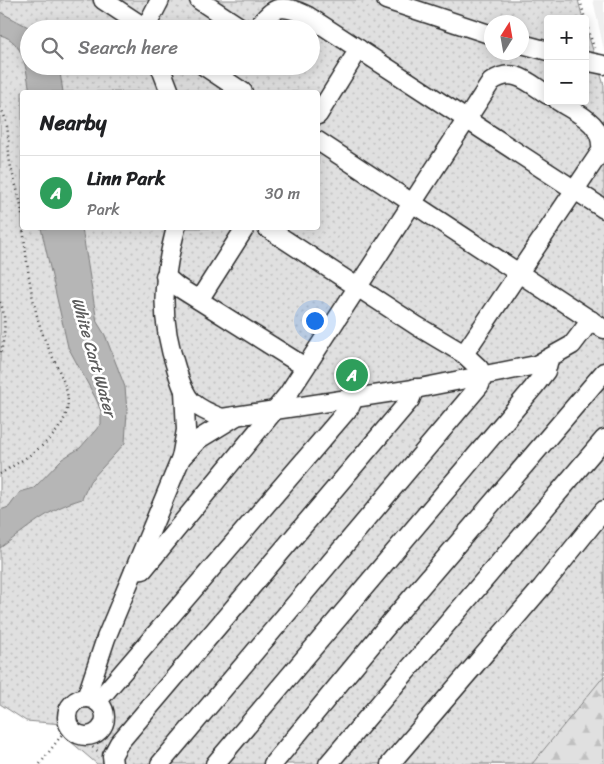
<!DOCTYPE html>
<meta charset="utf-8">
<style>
:root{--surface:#fff;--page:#f6f6f6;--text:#202124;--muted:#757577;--line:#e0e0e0;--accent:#c8321e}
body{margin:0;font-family:Sriracha,sans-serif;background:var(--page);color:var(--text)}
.controls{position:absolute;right:15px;top:15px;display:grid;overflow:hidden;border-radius:5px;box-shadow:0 2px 12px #0003}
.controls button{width:45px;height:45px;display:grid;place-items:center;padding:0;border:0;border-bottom:1px solid var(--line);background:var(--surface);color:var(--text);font:25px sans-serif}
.compass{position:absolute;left:484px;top:15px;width:45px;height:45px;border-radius:50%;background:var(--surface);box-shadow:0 2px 12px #0003;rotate:11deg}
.you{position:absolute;left:314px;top:320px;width:18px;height:18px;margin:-12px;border:4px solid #fff;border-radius:50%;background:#1a73e8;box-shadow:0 0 0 8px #1a73e833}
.badge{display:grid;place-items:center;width:32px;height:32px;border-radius:50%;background:var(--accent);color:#fff;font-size:16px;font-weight:700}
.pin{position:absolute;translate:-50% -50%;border:2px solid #fff;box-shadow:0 1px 5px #0006}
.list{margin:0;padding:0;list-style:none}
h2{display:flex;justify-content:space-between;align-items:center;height:65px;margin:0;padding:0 20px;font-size:21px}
h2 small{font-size:16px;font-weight:400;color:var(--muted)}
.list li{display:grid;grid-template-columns:32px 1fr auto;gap:15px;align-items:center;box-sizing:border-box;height:75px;padding:0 20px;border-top:1px solid var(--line)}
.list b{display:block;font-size:19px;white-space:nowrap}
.list p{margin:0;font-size:16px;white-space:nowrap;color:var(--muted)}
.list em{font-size:16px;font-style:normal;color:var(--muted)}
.icon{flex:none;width:28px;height:28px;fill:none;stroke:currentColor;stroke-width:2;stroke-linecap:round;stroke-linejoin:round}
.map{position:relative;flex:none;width:604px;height:764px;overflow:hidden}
.search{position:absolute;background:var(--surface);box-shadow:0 2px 12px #0003;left:20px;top:20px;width:300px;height:55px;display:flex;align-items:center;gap:12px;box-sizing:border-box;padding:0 18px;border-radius:28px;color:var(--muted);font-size:19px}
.panel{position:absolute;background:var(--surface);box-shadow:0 2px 12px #0003;left:20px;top:90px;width:300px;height:140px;border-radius:5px}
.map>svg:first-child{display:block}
</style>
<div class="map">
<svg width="604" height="764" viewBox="0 0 604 764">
<defs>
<pattern id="forest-firs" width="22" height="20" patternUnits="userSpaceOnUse" patternTransform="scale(1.25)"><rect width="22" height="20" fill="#e0e0e0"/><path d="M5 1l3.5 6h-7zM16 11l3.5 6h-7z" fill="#c0c0c0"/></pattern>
<pattern id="park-dots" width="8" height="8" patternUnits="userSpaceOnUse" patternTransform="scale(1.25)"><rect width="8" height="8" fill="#e0e0e0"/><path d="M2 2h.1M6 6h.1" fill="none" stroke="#c0c0c0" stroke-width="1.8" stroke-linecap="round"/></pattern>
</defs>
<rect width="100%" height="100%" fill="#fff"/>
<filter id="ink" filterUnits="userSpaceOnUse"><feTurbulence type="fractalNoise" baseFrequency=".02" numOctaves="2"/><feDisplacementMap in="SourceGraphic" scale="10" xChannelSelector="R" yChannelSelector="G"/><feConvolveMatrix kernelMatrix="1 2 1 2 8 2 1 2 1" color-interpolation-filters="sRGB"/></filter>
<g filter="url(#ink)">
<polygon fill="#efefef" points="593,0 604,0 604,50"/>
<polygon fill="url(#forest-firs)" stroke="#868686" points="604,556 604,764 412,764"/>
<path fill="url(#park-dots)" stroke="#868686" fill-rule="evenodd" d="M0,0h578l5,19h-35v82h37v-76l19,60v591l-72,88h-435l-27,-23 -7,-17 -37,-3 -26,-17zM492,22h30v30h-30zM29,29h282v37h-282zM22,92h296v136h-296z"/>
<g fill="#b6b6b6" stroke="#7e7e7e">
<path d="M0,12l32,17h-3v37h30l4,26h-33c-4,-21 -5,-51 -30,-57z"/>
<path d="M41,228h41l15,94 8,13 20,52 2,24 -2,32 -35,38 -8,18c-33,9 -55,30 -82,49v-38l9,-3 11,-15 14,-4 28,-29 18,-11 21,-24v-13l-5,-12 -28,-52z"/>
</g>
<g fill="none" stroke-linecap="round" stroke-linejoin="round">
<g stroke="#2b2b2b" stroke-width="21">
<g id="minor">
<polyline points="103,0 147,29"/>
<polyline points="199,0 243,29"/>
<polyline points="386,0 492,35"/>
<polyline points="145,29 160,0"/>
<path d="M257,29c16,-25 26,-25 51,-13l296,193"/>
<polyline points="522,44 548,51"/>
<polyline points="585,61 604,65"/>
<polyline points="160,66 170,92"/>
<polyline points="204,66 243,92"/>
<polyline points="318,115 359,49"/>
<polyline points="318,141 604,329"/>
<path d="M176,228c-14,53 -17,89 1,143 3,10 7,23 15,31 9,8 19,12 30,16l198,-30 116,-23 36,-20 19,-25"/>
<polyline points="165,276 178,287 305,367"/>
<polyline points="199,300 245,228"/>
<path d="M464,354l137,-203c3,-28 -23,-37 -43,-50"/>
<polyline points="181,458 199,439 235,417"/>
<path d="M134,571l9,-1 145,-176 203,-312c22,-16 37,0 57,13"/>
<polyline points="86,698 106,638 181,458 186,430 184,391"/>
<circle cx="86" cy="717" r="19"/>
<polyline points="97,702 350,407 354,398"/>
<polyline points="113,764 112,756 119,743 410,400 415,388"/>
<polyline points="160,764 480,385 483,376 479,368 464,354 417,326 267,228"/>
<polyline points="215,764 533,388 546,371 549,359"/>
<polyline points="273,764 383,631 604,372"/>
<polyline points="328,764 604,439"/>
<polyline points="390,764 542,587 604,510"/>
</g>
</g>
<g stroke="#2b2b2b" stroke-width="2.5" stroke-dasharray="1 4" stroke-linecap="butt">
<polyline points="580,0 585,19"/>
<polyline points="585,19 594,48"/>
<path d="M0,107c11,18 7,37 10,56 4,19 11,35 12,53"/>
<path d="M0,302c7,14 5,37 0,52"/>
<path d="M0,474c27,-17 75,-42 67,-81 -4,-19 -20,-44 -26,-64 -11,-33 -14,-67 -18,-101"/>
<polyline points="83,736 88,744 99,752"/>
<polyline points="40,764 69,725"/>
</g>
<use href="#minor" stroke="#fff" stroke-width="18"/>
</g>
</g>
<g text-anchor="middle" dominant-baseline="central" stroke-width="5" stroke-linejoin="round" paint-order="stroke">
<g font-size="16" font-style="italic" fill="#5c5c5c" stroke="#fff">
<text transform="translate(94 357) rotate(74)">White Cart Water</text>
</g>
</g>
</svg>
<div class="controls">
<button>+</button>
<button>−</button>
</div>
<svg class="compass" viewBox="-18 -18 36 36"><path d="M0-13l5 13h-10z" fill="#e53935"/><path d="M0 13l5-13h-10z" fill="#757577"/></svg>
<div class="you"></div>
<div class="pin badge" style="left:352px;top:375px;background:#2e9e5b">A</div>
<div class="search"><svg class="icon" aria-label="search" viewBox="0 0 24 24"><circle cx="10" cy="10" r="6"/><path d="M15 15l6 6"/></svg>Search here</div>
<section class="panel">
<h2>Nearby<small></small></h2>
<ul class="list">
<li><span class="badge" style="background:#2e9e5b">A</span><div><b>Linn Park</b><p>Park</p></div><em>30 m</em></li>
</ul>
</section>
</div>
